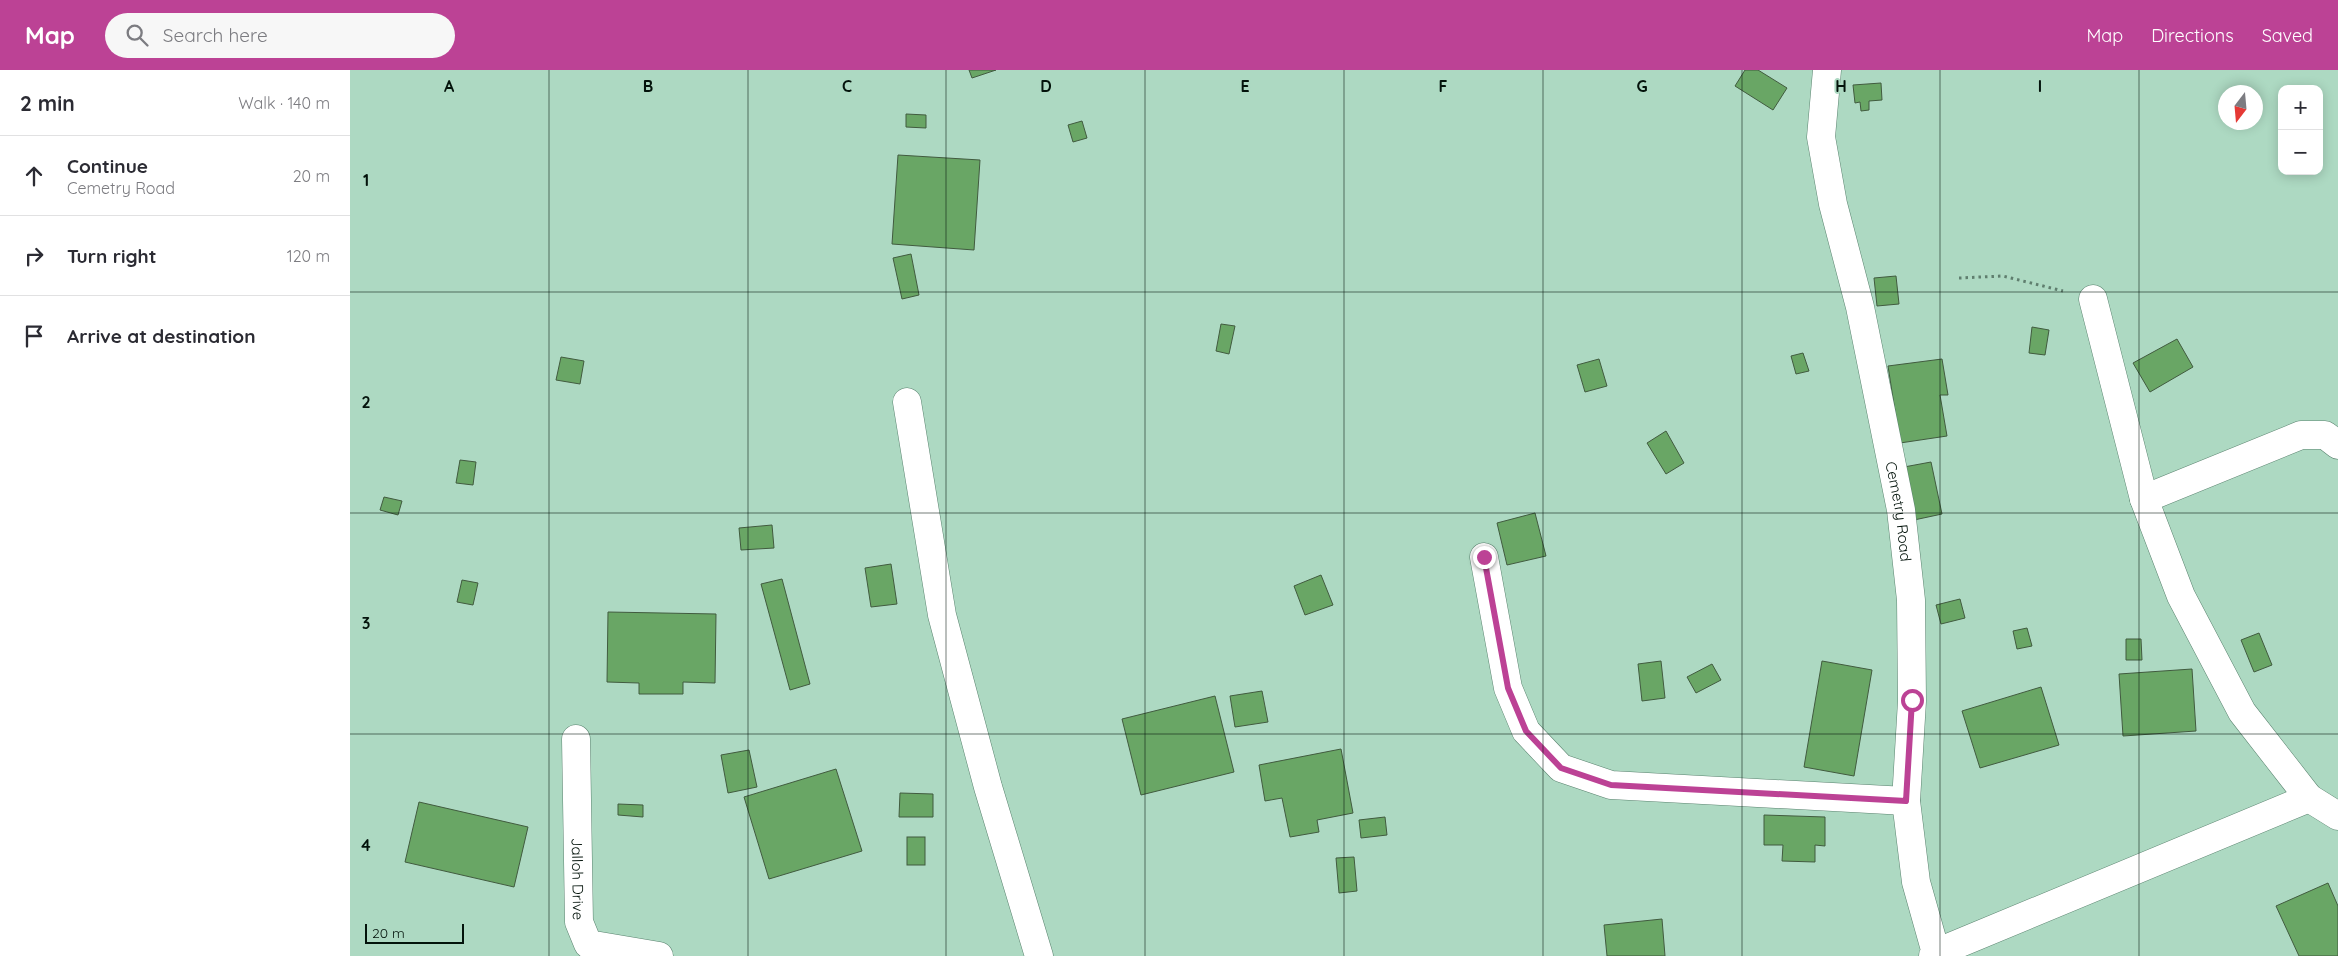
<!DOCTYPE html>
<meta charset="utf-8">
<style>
:root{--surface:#fff;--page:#f7f7f7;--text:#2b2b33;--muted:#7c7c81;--line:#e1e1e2;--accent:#bc4295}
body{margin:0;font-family:Quicksand,sans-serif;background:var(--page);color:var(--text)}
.controls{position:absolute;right:15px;top:15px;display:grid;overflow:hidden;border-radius:10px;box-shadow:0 2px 12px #0003}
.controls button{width:45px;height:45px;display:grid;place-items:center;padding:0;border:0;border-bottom:1px solid var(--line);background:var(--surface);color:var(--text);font:25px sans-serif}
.compass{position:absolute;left:1868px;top:15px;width:45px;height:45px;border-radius:50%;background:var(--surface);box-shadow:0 2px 12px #0003;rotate:196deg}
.scale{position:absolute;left:15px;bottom:12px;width:99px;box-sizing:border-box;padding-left:5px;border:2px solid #03130b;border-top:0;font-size:14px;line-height:18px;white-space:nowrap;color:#03130b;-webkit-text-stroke:4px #add9c2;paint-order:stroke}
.stop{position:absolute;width:15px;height:15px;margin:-11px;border:4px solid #bc4295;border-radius:50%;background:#fff}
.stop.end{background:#bc4295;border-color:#fff;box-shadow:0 1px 5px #0008}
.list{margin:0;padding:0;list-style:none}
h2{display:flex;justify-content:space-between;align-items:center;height:65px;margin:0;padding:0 20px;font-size:21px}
h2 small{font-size:16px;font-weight:400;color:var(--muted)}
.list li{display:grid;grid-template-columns:32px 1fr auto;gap:15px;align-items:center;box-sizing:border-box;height:80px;padding:0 20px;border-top:1px solid var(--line)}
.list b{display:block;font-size:19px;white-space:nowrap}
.list p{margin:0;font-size:16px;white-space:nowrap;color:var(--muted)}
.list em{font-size:16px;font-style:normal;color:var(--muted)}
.icon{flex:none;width:28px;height:28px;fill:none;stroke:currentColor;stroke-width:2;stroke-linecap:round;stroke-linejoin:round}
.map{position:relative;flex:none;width:1988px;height:886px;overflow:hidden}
header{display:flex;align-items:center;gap:30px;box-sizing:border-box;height:70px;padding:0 25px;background:var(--accent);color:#fff}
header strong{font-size:24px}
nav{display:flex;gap:28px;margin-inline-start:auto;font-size:18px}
.search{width:350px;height:45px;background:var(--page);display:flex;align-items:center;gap:12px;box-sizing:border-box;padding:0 18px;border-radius:28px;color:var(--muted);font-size:19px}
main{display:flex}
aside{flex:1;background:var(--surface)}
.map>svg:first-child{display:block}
</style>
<header>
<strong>Map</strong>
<div class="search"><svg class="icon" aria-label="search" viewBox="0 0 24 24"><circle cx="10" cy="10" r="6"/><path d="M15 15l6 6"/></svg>Search here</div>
<nav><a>Map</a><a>Directions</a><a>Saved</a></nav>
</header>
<main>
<aside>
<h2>2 min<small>Walk · 140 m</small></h2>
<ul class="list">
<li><svg class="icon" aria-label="ahead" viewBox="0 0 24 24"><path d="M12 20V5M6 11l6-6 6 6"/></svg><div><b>Continue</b><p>Cemetry Road</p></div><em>20 m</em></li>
<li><svg class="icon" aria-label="right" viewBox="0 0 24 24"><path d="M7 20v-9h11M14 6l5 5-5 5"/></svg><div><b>Turn right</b></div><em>120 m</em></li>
<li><svg class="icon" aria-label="arrive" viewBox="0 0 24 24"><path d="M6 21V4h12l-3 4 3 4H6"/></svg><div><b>Arrive at destination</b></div></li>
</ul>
</aside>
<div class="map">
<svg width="1988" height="886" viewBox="0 0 1988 886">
<rect width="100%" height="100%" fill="#add9c2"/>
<g fill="#69a665" stroke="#415b3f">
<polygon points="619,0 646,0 622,8"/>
<polygon points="1395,0 1408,0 1437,18 1423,40 1385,16"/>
<polygon points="1531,13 1532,30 1519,31 1519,40 1511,41 1510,32 1505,33 1503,15"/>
<polygon points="556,44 576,45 576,58 556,57"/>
<polygon points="732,51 737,68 723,72 718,55"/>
<polygon points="548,85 630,90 624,180 542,174"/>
<polygon points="561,184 569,225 552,229 543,188"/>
<polygon points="1546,206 1549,234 1527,236 1524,208"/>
<polygon points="871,254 885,256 879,284 866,281"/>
<polygon points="1682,257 1699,260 1695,285 1679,283"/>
<polygon points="1827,269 1843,297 1800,322 1783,293"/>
<polygon points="1453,283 1459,301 1446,304 1441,286"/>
<polygon points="211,287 234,291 230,314 206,310"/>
<polygon points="1249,289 1257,316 1235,322 1227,295"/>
<polygon points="1592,289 1598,325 1590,325 1597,366 1550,373 1538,296"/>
<polygon points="1316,361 1334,393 1316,404 1297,373"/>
<polygon points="110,390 126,392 123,415 106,413"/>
<polygon points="1581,392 1592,444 1564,450 1554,397"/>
<polygon points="34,427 52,431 48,445 30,440"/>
<polygon points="1185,443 1196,486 1157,495 1147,453"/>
<polygon points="422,455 424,478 391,480 389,458"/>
<polygon points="541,494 547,534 521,537 515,498"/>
<polygon points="971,505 983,535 955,545 944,516"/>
<polygon points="432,509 460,614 440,620 411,514"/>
<polygon points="112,510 128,513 123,535 107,532"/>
<polygon points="1610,529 1615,548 1591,554 1586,535"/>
<polygon points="258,542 366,544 365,613 333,612 333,624 289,624 289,613 257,612"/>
<polygon points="1677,558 1682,576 1667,579 1663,561"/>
<polygon points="1909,563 1922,595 1904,602 1891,570"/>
<polygon points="1776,569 1791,569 1792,590 1776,590"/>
<polygon points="1311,591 1315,628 1292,631 1288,594"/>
<polygon points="1472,591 1522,600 1504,706 1454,697"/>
<polygon points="1362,594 1371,610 1346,623 1337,607"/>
<polygon points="1842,599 1846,661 1773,666 1769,604"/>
<polygon points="1691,617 1709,675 1630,698 1612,641"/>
<polygon points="912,621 918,652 885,657 880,626"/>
<polygon points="865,626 884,702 791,725 772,649"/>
<polygon points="991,679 1003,743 967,750 969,762 940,767 932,728 915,731 909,695"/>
<polygon points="399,680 407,717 378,723 371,685"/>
<polygon points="486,699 512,781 419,809 394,727"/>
<polygon points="550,723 583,724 583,747 549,747"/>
<polygon points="69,732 178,757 164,817 55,792"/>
<polygon points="268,734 293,735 293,747 268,745"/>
<polygon points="1414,745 1475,747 1475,776 1465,775 1465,792 1432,791 1433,775 1414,775"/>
<polygon points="1035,747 1037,765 1011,768 1009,750"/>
<rect x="557" y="767" width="18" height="28"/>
<polygon points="1004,787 1007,821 989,823 986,788"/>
<polygon points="1978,813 1988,836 1988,886 1949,886 1926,836"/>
<polygon points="1312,849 1315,886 1257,886 1254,855"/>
</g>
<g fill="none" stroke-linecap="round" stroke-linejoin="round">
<g stroke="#5a836f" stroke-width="29">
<g id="minor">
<polyline points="1743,229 1794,429 1831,526 1892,642 1959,728 1988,746"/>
<polyline points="557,332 592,545 638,717 689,886"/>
<polyline points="1794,429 1951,365 1975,365 1988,375"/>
<polyline points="1134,487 1158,618 1176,661 1211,698 1261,715 1556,731"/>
<path id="s1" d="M226,669l3,183 9,22 71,12"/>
<polyline points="1586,883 1959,728"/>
</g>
</g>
<g stroke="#5a836f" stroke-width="29">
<g id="tertiary">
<path id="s2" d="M1477,0l-6,67 12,67 27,103 41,203 10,90 1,101 -6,100 10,81 20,71 -3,3"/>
</g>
</g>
<polyline stroke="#5f7e6e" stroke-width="3" stroke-dasharray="2.5 4" stroke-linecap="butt" points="1609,208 1653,206 1713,221"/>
<use href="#minor" stroke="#fff" stroke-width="28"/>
<use href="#tertiary" stroke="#fff" stroke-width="28"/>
</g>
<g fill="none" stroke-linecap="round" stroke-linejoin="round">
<polyline stroke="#bc4295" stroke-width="6" points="1134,487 1158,618 1176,661 1211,698 1261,715 1556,731 1562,630"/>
</g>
<path fill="none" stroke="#03130b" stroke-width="1" stroke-opacity="0.55" d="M199,0v886M398,0v886M596,0v886M795,0v886M994,0v886M1193,0v886M1392,0v886M1590,0v886M1789,0v886M0,222h1988M0,443h1988M0,664h1988"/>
<g text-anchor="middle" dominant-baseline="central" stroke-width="4" stroke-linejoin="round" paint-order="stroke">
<g font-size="15" fill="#03130b" stroke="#add9c2">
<text stroke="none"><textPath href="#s2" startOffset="450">Cemetry Road</textPath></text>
<text stroke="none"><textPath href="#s1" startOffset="140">Jalloh Drive</textPath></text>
</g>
</g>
<g font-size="16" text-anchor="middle" font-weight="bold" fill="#03130b" stroke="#add9c2" stroke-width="4" stroke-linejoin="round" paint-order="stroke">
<text x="99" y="22">A</text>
<text x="298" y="22">B</text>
<text x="497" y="22">C</text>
<text x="696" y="22">D</text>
<text x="895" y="22">E</text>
<text x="1093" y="22">F</text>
<text x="1292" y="22">G</text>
<text x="1491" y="22">H</text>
<text x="1690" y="22">I</text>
<text x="16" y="116">1</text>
<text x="16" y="338">2</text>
<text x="16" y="559">3</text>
<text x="16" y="781">4</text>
</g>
</svg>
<div class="controls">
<button>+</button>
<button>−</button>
</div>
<svg class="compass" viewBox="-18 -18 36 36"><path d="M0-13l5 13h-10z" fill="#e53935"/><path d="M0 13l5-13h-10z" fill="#7c7c81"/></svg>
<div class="scale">20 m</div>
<div class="stop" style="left:1562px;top:630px"></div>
<div class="stop end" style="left:1134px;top:487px"></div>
</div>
</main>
